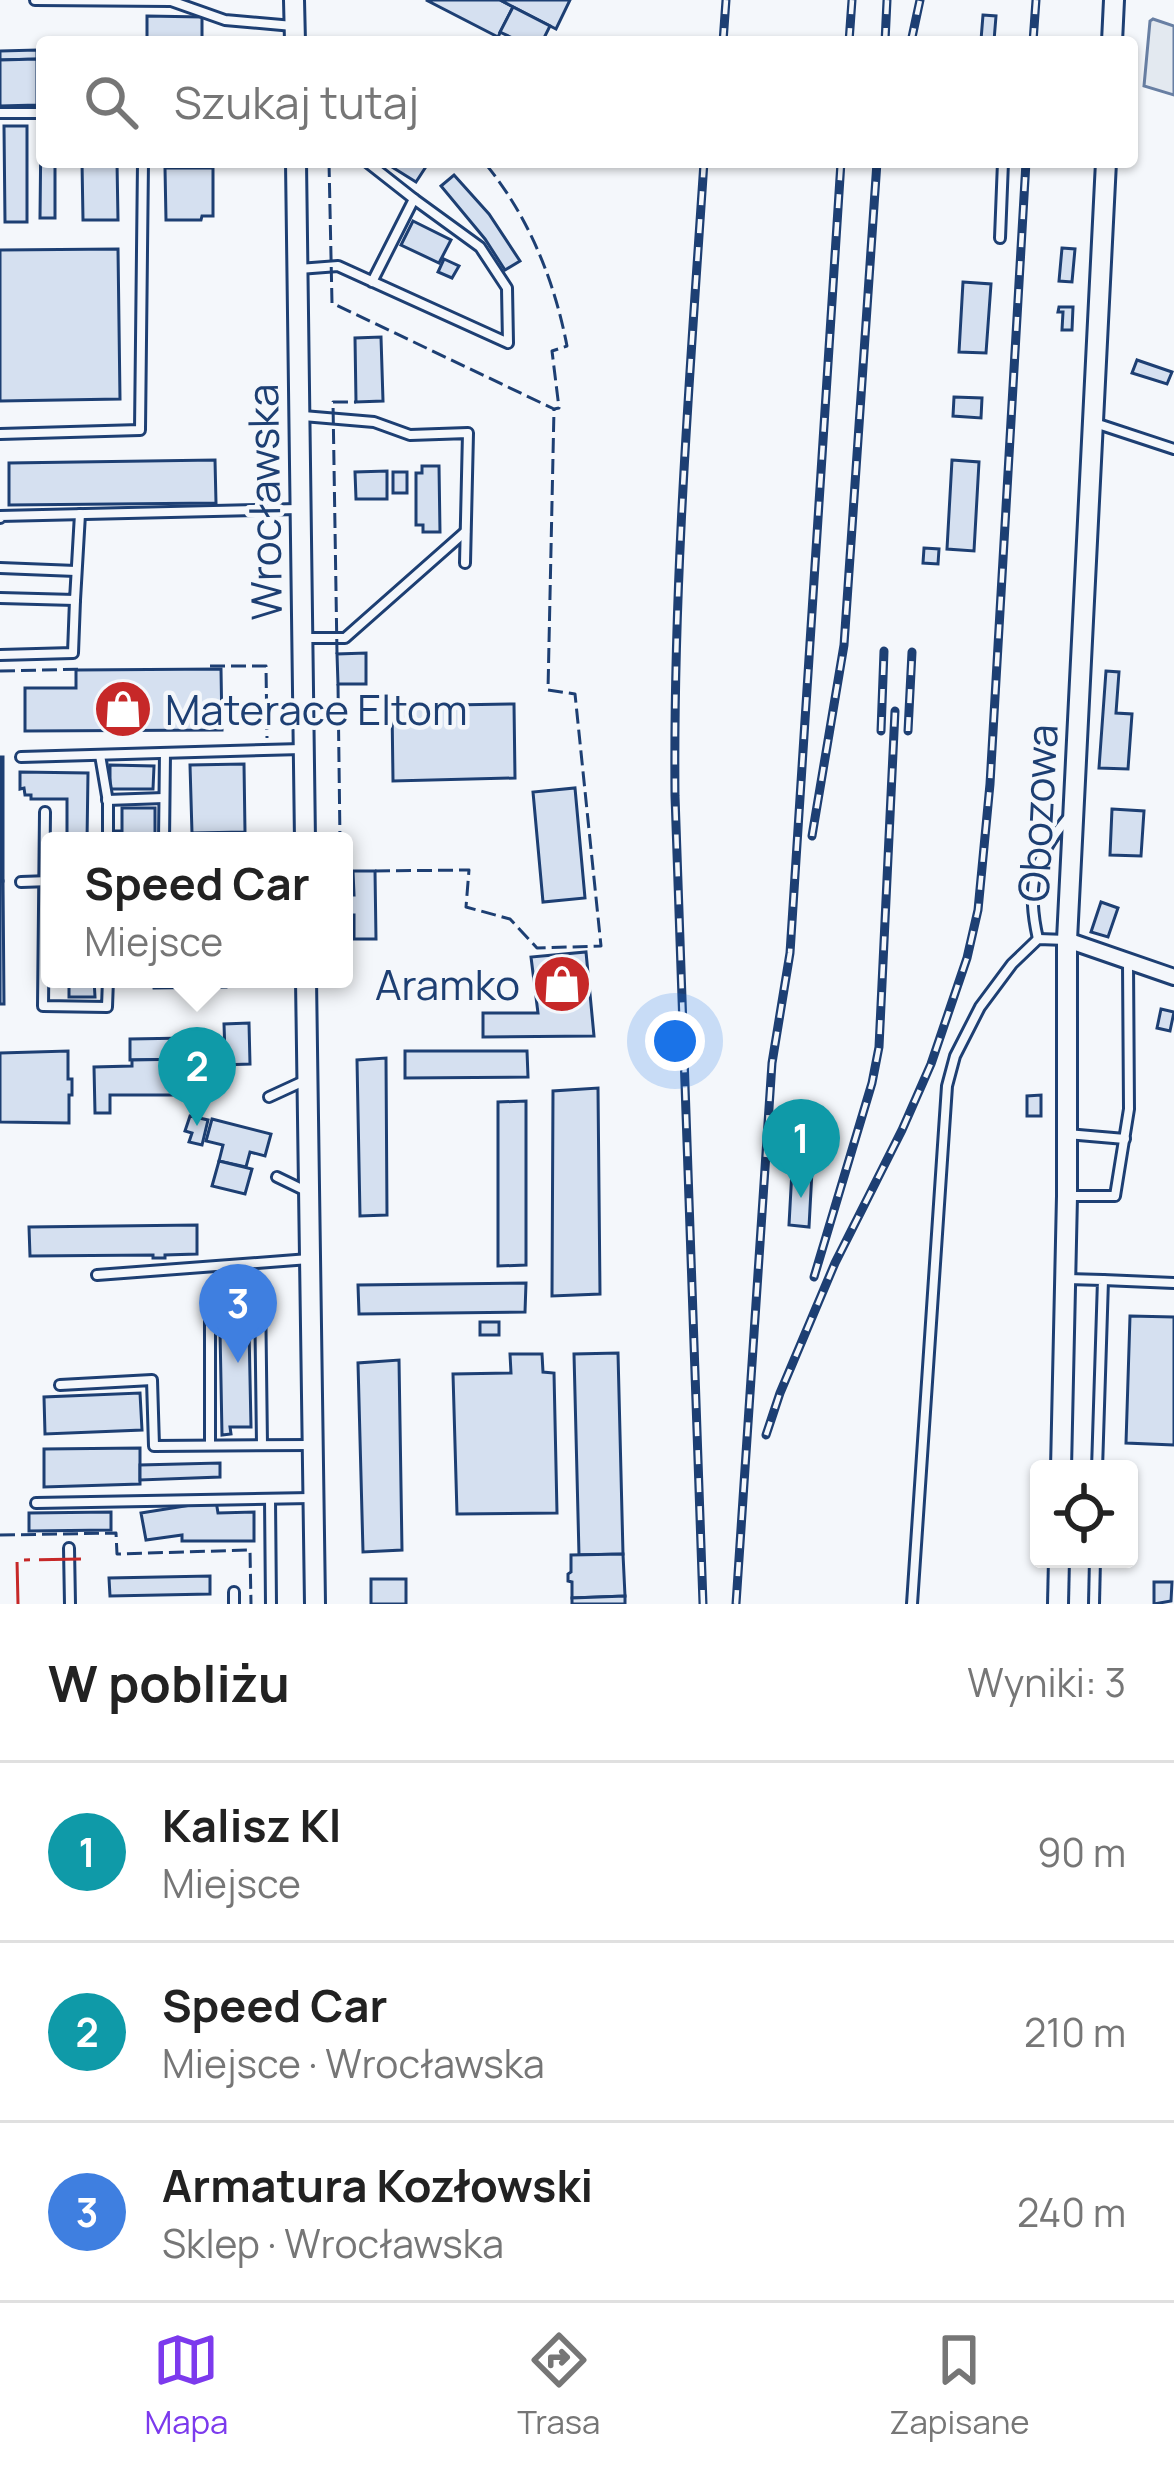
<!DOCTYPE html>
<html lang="pl">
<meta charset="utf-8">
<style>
:root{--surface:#fff;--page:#f6f6f6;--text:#222;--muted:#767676;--line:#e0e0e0;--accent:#7c3aed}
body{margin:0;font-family:Manrope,sans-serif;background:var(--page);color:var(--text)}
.controls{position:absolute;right:36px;bottom:36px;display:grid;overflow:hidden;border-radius:12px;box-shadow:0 3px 9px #0004}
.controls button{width:108px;height:108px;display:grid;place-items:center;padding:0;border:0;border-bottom:3px solid var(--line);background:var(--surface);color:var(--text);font:60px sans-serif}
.you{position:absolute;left:675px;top:1041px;width:42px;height:42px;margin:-30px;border:9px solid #fff;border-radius:50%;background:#1a73e8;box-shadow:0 0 0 18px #1a73e833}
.badge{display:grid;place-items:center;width:78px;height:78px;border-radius:50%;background:var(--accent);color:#fff;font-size:39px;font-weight:700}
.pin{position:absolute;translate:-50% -99px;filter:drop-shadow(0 3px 6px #0008)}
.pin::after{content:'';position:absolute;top:63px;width:42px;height:36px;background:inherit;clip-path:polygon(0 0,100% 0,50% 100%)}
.popup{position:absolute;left:41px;top:832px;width:312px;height:156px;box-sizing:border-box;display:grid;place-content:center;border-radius:12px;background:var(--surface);filter:drop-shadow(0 3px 9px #0005);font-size:39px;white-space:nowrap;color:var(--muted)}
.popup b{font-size:45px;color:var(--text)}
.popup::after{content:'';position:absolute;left:50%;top:100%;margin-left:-24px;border:24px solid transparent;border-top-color:var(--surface)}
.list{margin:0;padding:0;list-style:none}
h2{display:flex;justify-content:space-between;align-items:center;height:156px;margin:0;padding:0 48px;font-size:51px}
h2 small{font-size:39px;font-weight:400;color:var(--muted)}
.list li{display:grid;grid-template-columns:78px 1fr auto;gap:36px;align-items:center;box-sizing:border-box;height:180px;padding:0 48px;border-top:3px solid var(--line)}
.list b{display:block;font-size:45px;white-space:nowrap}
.list p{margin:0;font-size:39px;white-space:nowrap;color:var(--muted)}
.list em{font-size:39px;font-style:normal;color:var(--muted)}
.icon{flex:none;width:66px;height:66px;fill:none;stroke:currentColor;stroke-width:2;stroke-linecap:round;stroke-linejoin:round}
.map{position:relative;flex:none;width:1174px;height:1604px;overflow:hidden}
.search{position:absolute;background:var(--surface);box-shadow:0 3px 9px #0004;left:36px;right:36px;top:36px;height:132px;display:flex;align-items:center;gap:30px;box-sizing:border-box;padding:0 42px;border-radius:12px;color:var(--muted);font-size:45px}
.sheet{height:696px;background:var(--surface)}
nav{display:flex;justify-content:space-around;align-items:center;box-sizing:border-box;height:168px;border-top:3px solid var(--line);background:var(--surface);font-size:33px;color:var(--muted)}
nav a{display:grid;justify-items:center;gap:6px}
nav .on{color:var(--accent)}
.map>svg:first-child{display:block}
</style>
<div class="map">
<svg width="1174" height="1604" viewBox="0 0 1174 1604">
<rect width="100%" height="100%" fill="#f4f7fb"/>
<polygon fill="#e3e9f0" stroke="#687fa3" stroke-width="3" points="1153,19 1174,26 1174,95 1144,86 1150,21"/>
<g fill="#d5e0f0" stroke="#1d3f73" stroke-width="3">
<polygon points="426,0 500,0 513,7 498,37"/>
<polygon points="500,0 570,0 556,29"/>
<polygon points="513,7 550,26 542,42 521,42 500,32"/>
<polygon points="983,15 996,16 994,41 981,40"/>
<polygon points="147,16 202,17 202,42 147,42"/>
<polygon points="37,50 37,59 0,60 0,51"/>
<polygon points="37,59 37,105 0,106 0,60"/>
<polygon points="41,125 42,162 55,162 55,218 40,218"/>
<polygon points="4,126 27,126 27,222 5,222"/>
<polygon points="82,162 117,162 118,220 83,220"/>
<polygon points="384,162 429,162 416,182"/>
<polygon points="165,168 213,168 213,216 202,216 201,220 166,220"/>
<polygon points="454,175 489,214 520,261 505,270 485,239 441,186"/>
<polygon points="413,221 451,240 439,263 401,245"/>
<polygon points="1062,248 1075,249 1072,282 1059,281"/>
<polygon points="118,249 120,399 0,401 0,250"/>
<polygon points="444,259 459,266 452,278 438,272"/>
<polygon points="963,282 991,284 986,353 959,352"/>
<polygon points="1059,307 1073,307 1072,330 1062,330 1063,312 1058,312"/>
<polygon points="381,337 383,401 356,402 355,338"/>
<polygon points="1137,360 1172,372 1167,384 1132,373"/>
<polygon points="954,397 982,398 981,418 953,416"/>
<polygon points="215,460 216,503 9,505 9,463"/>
<polygon points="952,460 979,462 974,551 947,549"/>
<polygon points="422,466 439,466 440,532 423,532 423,525 416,525 416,473 422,473"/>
<polygon points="387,471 387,499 356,499 355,472"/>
<rect x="393" y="472" width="14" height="21"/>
<polygon points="924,548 939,549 938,564 923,563"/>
<polygon points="366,653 366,684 338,684 337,654"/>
<polygon points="221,669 222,730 25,731 25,688 76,688 76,670"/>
<polygon points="1106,671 1119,672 1116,713 1132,714 1128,769 1099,768"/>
<polygon points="514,704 515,778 393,781 392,706"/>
<rect x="0" y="757" width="3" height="124"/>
<polygon points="244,764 245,832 192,833 190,765"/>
<polygon points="110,765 154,766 153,789 110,789"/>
<polygon points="20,772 88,773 87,841 67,841 67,799 31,799 31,795 25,795 24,788 20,789"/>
<polygon points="575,788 585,898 543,902 533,792"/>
<polygon points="122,808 155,808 155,841 115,841 115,831 122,831"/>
<polygon points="1112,809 1144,811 1141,856 1110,855"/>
<polygon points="353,871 375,871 376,939 354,939 354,915 347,915 347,895 354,895"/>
<polygon points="0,881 3,881 4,1004 0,1004"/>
<polygon points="1101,902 1118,908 1108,937 1091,932"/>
<polygon points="586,952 594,1036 483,1037 483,1013 538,1013 531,957"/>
<polygon points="69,979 94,979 95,997 69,997"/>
<polygon points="153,979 226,979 226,987 154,988"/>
<polygon points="1161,1009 1174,1012 1170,1031 1157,1028"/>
<polygon points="249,1023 250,1064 221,1065 220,1054 225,1054 224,1024"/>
<polygon points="187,1038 188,1059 130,1060 130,1039"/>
<polygon points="68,1051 68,1079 72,1079 72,1095 69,1095 69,1123 0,1122 0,1053"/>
<polygon points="405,1051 527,1051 528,1077 405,1078"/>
<polygon points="386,1058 387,1215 360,1216 357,1060"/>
<polygon points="187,1059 188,1095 110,1095 110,1113 95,1113 94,1067 132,1066 132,1060"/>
<polygon points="598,1088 600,1294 552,1296 553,1091"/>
<polygon points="1041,1095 1041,1116 1027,1116 1027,1096"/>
<polygon points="526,1101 526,1265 498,1266 498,1102"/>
<polygon points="190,1116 208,1120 202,1145 189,1142 192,1133 185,1131"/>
<polygon points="212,1119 271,1134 265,1156 250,1152 246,1167 219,1161 223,1145 206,1141"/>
<polygon points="219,1161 252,1169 245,1194 212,1186"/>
<polygon points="792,1170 812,1171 809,1227 789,1225"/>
<polygon points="197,1225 197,1254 165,1255 165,1258 153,1258 153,1255 30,1256 29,1227"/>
<polygon points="526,1283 525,1312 359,1314 358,1285"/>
<polygon points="219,1297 248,1297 249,1329 220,1330"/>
<polygon points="1130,1316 1174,1317 1174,1445 1126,1443"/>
<rect x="480" y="1322" width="19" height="13"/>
<polygon points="249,1329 251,1427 230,1427 231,1434 222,1435 220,1330"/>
<polygon points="618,1353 623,1554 579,1555 574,1354"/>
<polygon points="510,1354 542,1354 543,1372 554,1373 557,1513 457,1514 453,1374 511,1373"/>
<polygon points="399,1360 402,1550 363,1552 358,1363"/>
<polygon points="140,1393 142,1430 45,1434 44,1397"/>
<polygon points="140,1448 140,1484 44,1487 44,1449"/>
<polygon points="220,1463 220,1477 140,1480 140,1465"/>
<polygon points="216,1501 218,1513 254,1512 254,1541 182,1541 182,1535 146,1540 141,1513"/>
<polygon points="111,1512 111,1530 29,1531 29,1513"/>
<polygon points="623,1554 625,1596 572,1598 572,1582 568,1581 568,1574 571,1572 571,1555"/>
<polygon points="210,1576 210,1594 110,1596 109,1578"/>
<rect x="371" y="1579" width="35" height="25"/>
<polygon points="1154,1582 1172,1582 1171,1601 1154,1604"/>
<polygon points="625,1596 625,1604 572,1604 572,1598"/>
</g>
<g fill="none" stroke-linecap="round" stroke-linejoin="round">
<g stroke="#1d3f73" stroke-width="14">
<g id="lane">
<polyline points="35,0 171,1 225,20 293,26"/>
<polyline points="0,113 42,113"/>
<polyline points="367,162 414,199"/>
<polyline points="1000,238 1003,162"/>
<polyline points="299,269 338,266 508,343 507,288 480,247 414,199 372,282"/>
<polyline points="303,416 374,422 410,435 468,433 465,563"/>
<polyline points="1095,423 1174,449"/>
<polyline points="0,434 140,430 143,162"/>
<polyline points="0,518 0,516 298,509"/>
<polyline points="0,568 76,571"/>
<polyline points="0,598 75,600 80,514"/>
<polyline points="303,638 345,638 465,532"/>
<polyline points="0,655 73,653 75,600"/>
<polyline points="100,755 108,802 108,841"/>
<polyline points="21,757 302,749"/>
<polyline points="107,800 164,798"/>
<polyline points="45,812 43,1006 107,1007 108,979"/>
<polyline points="164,841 165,753"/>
<polyline points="21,882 50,881"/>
<path d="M1038,939c-12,-53 -5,-79 29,-120"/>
<polyline points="269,1097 306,1080"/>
<polyline points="1067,1134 1125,1139"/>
<polyline points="277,1177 308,1192"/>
<polyline points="1070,1196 1115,1196 1129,1109 1128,963"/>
<polyline points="97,1275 309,1259"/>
<polyline points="1067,1279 1103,1280 1097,1469"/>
<polyline points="1103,1280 1174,1283"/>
<polyline points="60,1385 152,1380 154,1446 311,1445"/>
<polyline points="210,1445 210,1293 260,1290 262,1445"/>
<polyline points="270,1499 271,1604"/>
<polyline points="36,1503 311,1498"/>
<polyline points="69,1548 70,1604"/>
<polyline points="234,1592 234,1604"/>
<polyline points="912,1604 947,1086 955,1056 980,1007 1012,964 1038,939 1067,940"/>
<polyline points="1094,1604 1095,1559"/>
</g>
</g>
<g stroke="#1d3f73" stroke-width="20">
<polyline id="street" points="1067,940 1174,977"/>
</g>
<g stroke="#1d3f73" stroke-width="24">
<g id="secondary">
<polyline points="294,0 295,42"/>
<polyline points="1112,42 1114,0"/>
<polyline points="296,162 305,841"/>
<polyline points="306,979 315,1604"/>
<polyline points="1061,1469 1067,1196 1067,940 1106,162"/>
<polyline points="1058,1604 1059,1559"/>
</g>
</g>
<use href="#lane" stroke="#f4f7fb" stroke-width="8"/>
<use href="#street" stroke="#f4f7fb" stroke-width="14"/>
<use href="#secondary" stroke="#f4f7fb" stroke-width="18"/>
<g stroke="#1d3f73" stroke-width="9">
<g id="rail">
<polyline points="723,42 726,0"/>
<polyline points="849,42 852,0"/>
<polyline points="885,42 887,0"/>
<polyline points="911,42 920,0"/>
<polyline points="1033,42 1036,0"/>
<polyline points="881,731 884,651"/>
<polyline points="908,731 912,652"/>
<polyline points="812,836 844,645 877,162"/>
<polyline points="814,1277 872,1083 879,1047 895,711"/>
<polyline points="766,1435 780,1393 835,1263 902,1130 931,1064 967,958 978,910 990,784 1026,162"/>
<path d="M703,1604l-28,-808c-2,-212 15,-423 29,-634"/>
<polyline points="736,1604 772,1063 790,953 841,162"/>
</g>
</g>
<use href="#rail" stroke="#f4f7fb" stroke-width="4.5" stroke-dasharray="14" stroke-linecap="butt"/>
<g stroke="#1d3f73" stroke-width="3" stroke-dasharray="15 6" stroke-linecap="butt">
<path d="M329,162l3,141 222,106 5,-1 -7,-57 15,-5c-13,-67 -39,-131 -83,-184"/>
<polyline points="337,654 333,402 356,402"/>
<polyline points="210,666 266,666 267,738"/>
<polyline points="0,671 84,669"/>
<polyline points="338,684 340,841"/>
<polyline points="375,871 469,870 466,907 510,919 537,948 601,946 575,694 548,690 554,409"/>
<polyline points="0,1535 116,1533 117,1554 250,1550 251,1604"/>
</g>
<polyline stroke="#c62828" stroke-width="3" stroke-dasharray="42 9 6 9" stroke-linecap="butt" points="18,1604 17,1560 89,1559"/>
</g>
<defs>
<g id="shop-disc" transform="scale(3)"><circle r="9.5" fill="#c62828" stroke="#f4f7fb"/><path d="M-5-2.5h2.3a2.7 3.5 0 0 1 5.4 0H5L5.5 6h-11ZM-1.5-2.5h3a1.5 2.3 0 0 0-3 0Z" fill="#fff"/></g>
</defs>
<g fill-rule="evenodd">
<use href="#shop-disc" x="123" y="709"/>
<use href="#shop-disc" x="562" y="984"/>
</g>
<g text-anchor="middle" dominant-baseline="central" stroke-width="9" stroke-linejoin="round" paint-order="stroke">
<g font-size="42" fill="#1d3f73" stroke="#f4f7fb">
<text transform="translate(264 502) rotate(-91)">Wrocławska</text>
<text transform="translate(1037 813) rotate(-87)">Obozowa</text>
</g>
<g font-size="42" fill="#1d3f73" stroke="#f4f7fb" text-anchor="start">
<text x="165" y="709">Materace Eltom</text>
<text x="520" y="984" text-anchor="end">Aramko</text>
</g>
</g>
</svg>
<div class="controls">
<button><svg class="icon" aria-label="locate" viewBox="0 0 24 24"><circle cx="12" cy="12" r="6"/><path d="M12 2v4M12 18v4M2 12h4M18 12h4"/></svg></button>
</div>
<div class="you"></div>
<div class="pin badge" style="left:801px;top:1198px;background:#0f9aa8">1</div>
<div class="pin badge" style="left:197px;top:1126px;background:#0f9aa8">2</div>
<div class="popup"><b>Speed Car</b>Miejsce</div>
<div class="pin badge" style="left:238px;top:1363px;background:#3f7fe0">3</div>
<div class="search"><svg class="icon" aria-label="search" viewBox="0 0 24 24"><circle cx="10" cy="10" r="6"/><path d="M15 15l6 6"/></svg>Szukaj tutaj</div>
</div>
<section class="sheet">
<h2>W pobliżu<small>Wyniki: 3</small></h2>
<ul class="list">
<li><span class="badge" style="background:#0f9aa8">1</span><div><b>Kalisz Kl</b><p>Miejsce</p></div><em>90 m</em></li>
<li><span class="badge" style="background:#0f9aa8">2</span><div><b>Speed Car</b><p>Miejsce · Wrocławska</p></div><em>210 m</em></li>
<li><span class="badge" style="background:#3f7fe0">3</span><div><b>Armatura Kozłowski</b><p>Sklep · Wrocławska</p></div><em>240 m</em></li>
</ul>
</section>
<nav>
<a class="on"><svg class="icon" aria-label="map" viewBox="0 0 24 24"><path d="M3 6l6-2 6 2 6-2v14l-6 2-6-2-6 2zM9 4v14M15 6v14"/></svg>Mapa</a>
<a><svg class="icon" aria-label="directions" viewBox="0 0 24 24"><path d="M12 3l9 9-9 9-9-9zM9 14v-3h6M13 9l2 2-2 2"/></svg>Trasa</a>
<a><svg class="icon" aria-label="saved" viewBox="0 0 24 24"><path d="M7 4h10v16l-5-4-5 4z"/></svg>Zapisane</a>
</nav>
